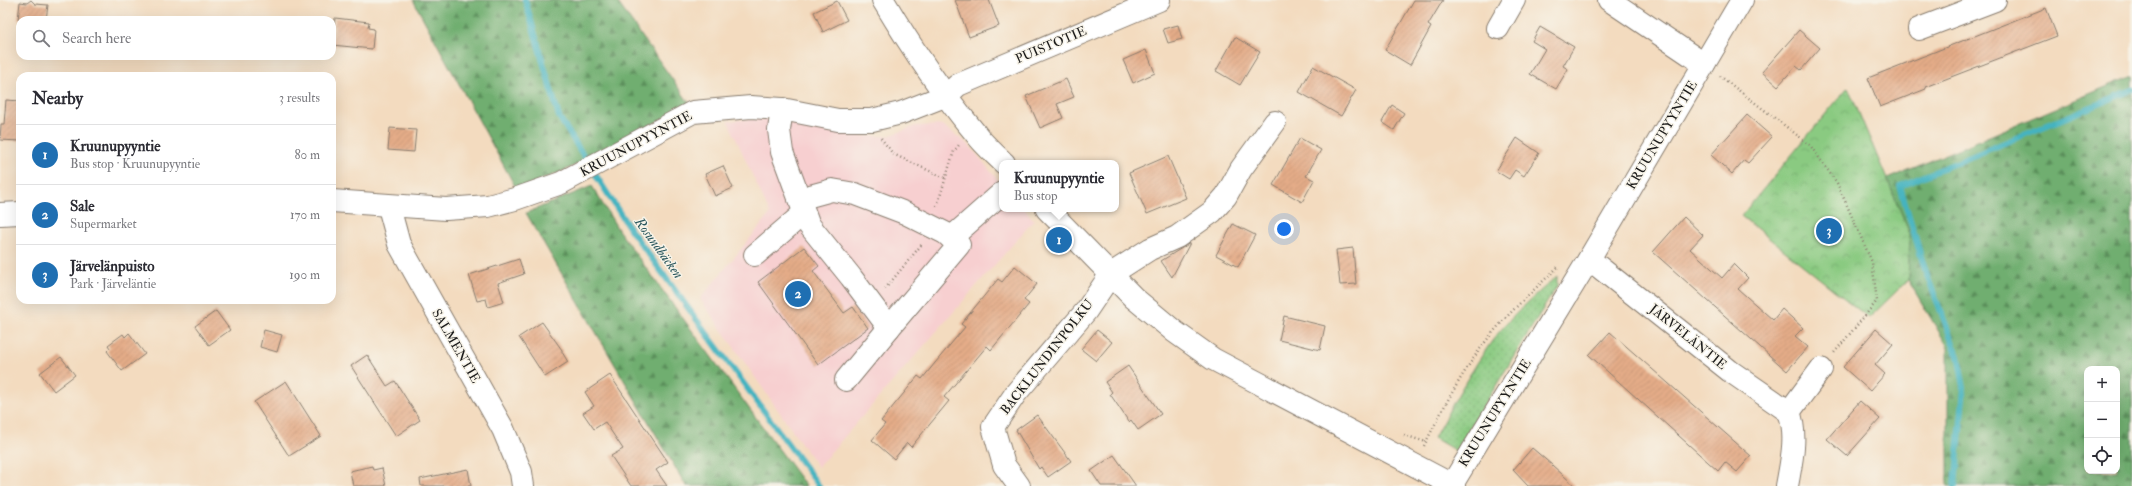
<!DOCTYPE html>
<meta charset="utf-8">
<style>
:root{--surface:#fff;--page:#f7f7f7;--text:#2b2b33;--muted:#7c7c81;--line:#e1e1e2;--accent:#1f6fb2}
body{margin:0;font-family:"IM FELL Double Pica",serif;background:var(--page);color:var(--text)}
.controls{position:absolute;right:12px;bottom:12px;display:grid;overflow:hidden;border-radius:8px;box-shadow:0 4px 16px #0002}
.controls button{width:36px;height:36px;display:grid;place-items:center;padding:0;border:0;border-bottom:1px solid var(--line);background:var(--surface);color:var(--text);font:20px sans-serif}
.you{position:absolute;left:1284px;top:229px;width:14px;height:14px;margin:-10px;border:3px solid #fff;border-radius:50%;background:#1a73e8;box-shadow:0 0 0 6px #1a73e833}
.badge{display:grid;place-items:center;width:26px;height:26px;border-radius:50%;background:var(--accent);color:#fff;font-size:13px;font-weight:700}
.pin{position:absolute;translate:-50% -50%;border:2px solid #fff;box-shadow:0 1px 4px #0006}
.popup{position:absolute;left:999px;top:160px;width:120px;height:52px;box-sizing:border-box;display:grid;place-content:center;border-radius:8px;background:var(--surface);filter:drop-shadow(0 1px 3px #0005);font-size:13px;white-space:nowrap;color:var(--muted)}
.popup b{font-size:15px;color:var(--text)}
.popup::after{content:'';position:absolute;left:50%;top:100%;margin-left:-8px;border:8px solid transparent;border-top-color:var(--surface)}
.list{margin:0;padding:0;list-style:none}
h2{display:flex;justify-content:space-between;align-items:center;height:52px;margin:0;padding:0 16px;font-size:17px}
h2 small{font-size:13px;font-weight:400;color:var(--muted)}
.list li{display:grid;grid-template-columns:26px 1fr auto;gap:12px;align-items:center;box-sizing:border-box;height:60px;padding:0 16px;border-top:1px solid var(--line)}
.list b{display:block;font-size:15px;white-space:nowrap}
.list p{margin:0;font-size:13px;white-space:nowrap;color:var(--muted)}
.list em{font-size:13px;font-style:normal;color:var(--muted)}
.icon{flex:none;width:22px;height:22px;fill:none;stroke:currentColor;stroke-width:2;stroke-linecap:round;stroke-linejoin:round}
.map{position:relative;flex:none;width:2132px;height:486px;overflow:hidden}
.search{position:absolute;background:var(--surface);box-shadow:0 4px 16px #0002;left:16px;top:16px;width:320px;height:44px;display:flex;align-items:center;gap:10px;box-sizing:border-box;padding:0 14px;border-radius:12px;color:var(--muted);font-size:15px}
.panel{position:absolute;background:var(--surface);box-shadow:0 4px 16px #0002;left:16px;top:72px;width:320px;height:232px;border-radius:12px}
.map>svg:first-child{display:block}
</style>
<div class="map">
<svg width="2132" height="486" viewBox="0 0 2132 486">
<defs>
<pattern id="grass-dots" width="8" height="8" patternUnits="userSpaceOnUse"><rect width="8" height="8" fill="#8aca81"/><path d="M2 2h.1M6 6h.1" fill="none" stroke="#76ad6f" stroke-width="1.8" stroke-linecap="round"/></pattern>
<pattern id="forest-firs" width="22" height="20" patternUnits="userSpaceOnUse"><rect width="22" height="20" fill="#6fae6f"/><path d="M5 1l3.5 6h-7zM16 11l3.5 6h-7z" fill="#5a8d5a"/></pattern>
<pattern id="park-crowns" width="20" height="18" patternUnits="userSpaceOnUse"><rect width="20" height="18" fill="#8aca81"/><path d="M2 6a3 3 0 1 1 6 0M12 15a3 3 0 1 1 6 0" fill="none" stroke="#76ad6f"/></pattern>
<pattern id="building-hatch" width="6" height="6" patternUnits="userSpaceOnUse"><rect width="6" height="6" fill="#e4ac88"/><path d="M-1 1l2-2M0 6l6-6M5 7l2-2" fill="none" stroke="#c39375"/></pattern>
</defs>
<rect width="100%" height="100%" fill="#f7f3e8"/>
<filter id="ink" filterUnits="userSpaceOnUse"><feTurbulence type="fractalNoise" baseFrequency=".025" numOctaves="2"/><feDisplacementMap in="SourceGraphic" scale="8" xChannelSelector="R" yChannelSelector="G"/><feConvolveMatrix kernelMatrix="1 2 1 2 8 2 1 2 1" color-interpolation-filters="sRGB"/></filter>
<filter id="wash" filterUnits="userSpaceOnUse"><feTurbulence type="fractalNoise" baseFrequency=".012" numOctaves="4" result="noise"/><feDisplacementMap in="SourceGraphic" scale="16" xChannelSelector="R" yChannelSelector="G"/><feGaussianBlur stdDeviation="0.9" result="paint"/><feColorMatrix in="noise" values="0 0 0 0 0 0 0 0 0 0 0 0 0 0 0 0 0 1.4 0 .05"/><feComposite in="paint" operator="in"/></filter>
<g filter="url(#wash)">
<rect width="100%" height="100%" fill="#f3dbbf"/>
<polygon fill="#f7cfd0" points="759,118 863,136 888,136 916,126 942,125 969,145 1002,185 1002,209 1024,209 1034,220 818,467 700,299 770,214 728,121"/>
<path fill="url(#grass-dots)" stroke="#53734e" d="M1557,276v10l-101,165 -22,-13c18,-33 36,-66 58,-97 18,-24 43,-45 65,-65z"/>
<g fill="url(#forest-firs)" stroke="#466546" fill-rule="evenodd">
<polygon points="413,0 616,0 690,104 570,168 517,190"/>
<path d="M2132,76v410h-184v-139l-40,-67 2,-46 -23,-55zM2087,369h30v102h-30z"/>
<polygon points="592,186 619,231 806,486 686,486 526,213"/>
</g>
<polygon fill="url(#park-crowns)" stroke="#53734e" points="1848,87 1910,234 1908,280 1869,318 1741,216"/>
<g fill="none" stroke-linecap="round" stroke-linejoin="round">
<g stroke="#45b3c0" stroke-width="6">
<polyline points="525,0 559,117 630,229 819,486"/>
<polyline points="1955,486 1964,387 1958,356 1926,273 1900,186 2132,90"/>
</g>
</g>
<g id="blocks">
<g fill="url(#building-hatch)">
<polygon points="31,0 35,4 48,5 46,20 18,20 20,2 27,3"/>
<polygon points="955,0 989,0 999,26 969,37"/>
<polygon points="1414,0 1443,0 1428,25 1431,27 1410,65 1385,50"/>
<polygon points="837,1 847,20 823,32 814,12"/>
<polygon points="2046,8 2057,36 1925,87 1926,89 1880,107 1868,78"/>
<polygon points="335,18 369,22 368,28 374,29 372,49 332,45"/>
<polygon points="1178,25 1182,39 1168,43 1163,29"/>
<polygon points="1540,27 1574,47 1563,66 1568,69 1556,89 1530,74 1545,49 1532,41"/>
<polygon points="1799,30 1820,48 1801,70 1796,66 1778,86 1762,72"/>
<polygon points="1235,37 1260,52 1240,85 1216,71"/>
<polygon points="1146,50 1155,73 1133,83 1123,60"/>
<polygon points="1313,66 1356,90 1341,116 1299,92"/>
<polygon points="1066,79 1074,97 1057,104 1063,118 1040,128 1026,96"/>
<polygon points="6,100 20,101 20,141 0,140 1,124 4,124"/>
<polygon points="1392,105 1404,113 1394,130 1382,122"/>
<polygon points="1747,115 1772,137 1748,163 1744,160 1732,174 1711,155"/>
<polygon points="390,128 416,130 414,152 388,150"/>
<polygon points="1300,138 1321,150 1306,176 1314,180 1302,202 1273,185"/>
<polygon points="1517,138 1539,153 1524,176 1515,170 1509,179 1496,171"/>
<polygon points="1168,156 1186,198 1147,214 1129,173"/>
<polygon points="723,166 733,188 715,196 705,174"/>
<polygon points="1684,217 1703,235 1690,249 1722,278 1734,264 1748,278 1738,289 1773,320 1782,309 1803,328 1795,336 1808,347 1787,371 1653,252"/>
<polygon points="1233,224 1255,235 1238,267 1216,255"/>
<polygon points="1190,243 1172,277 1161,261"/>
<polygon points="804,247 819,266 813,271 844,313 853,307 868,328 818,365 758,282"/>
<polygon points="1353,248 1356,284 1340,285 1336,250"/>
<polygon points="519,259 524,274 498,283 504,302 488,307 486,299 477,301 469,275"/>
<polygon points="1015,266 1037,284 1024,300 1029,304 991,350 987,346 944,397 949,401 911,447 907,443 894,459 872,440 885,424 881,421 918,376 922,379 935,363 965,327 961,324 998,279 1002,282"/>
<polygon points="216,311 230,330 209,345 195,326"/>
<polygon points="1284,316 1325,326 1320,350 1279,340"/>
<polygon points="542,322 562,350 562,352 568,362 545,377 519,337"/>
<polygon points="1876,329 1893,344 1875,365 1885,374 1870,391 1843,367"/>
<polygon points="264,330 282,335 277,352 260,347"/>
<polygon points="1097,330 1112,342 1096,361 1081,349"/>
<polygon points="1610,332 1751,456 1737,472 1725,462 1718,471 1589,355"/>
<polygon points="129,333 145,354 122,371 107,351 110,348 108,345 123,334 125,337"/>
<polygon points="367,355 387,386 395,381 420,420 396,436 351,366"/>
<polygon points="61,357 75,375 54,391 40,373"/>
<polygon points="1128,366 1161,414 1138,430 1131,420 1129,422 1110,394 1112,392 1105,382"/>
<polygon points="610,375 668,462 656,470 667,486 631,486 611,456 623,449 605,422 594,429 583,413 594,406 585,392"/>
<polygon points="286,381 321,436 289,456 254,402"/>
<polygon points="1860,401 1880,419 1847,456 1827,439"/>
<polygon points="1037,415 1071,461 1048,477 1041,467 1039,469 1016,430"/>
<polygon points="1532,448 1552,465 1575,486 1528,486 1513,470"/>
<polygon points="1114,455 1136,486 1101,486 1091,471"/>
<polygon points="372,466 373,470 382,468 386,486 353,486 350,471"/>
<polygon points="468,469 471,486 421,486 420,479"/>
</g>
</g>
</g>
<g filter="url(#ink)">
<use href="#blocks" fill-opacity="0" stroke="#887c6e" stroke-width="1"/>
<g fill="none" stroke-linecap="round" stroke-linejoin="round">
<g stroke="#887c6e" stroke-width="24">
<g id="minor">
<path d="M883,0c28,47 58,92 93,134 8,11 18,19 28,29"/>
<polyline points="1609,0 1704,64"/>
<polyline points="1498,28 1514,0"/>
<polyline points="1919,29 1995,0"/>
<polyline points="782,109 779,130 782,152 809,225 851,277 889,328 846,380"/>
<polyline points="799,199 832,190 855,194 905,213 945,233 959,245 889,328"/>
<polyline points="332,201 446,209 488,206 515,199 561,183 693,112 751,107 782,109 838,120 872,120 901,113 947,95 958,85 1159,0"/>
<polyline points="389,207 399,244 503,429 521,472 523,486"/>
<polyline points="1047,209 1134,298 1175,332 1213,359 1454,486"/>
<polyline points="0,214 20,213"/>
<polyline points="951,238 1002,193"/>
<polyline points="755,255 804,213"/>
<path d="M1589,259l141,112 59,41c9,23 2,51 -2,74"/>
<polyline points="1789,412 1821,369"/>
<polyline points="1019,486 1004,465 993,427 1016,393 1086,311 1111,274 1150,249 1177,237 1212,212 1226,196 1241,169 1275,122"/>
<polyline points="1451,486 1589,259 1742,0"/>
</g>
</g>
<g stroke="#887c6e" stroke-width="2.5" stroke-dasharray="1 3" stroke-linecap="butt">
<polyline points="1720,76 1810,145 1837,183 1872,262 1877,301 1834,353"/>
<polyline points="881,138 893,154 945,178"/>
<polyline points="937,206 954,151 959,145"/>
<polyline points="885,289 922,244"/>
<polyline points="1404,435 1426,442"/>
<path d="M1424,446c18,-36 40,-78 66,-110 20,-25 45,-47 69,-70"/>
</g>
<use href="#minor" stroke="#fff" stroke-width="22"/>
</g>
</g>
<g text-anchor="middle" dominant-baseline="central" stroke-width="3" stroke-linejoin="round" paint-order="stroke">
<g font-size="13" fill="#1c1c1c" stroke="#f7f3e8">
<text transform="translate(1051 45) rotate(-23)">PUISTOTIE</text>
<text transform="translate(1662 135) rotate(-59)">KRUUNUPYYNTIE</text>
<text transform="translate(636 144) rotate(-28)">KRUUNUPYYNTIE</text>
<text transform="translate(1688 337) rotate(39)">JÄRVELÄNTIE</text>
<text transform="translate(456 346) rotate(60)">SALMENTIE</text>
<text transform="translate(1047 357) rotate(-52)">BACKLUNDINPOLKU</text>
<text transform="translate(1495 413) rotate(-58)">KRUUNUPYYNTIE</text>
</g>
<g font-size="14" font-style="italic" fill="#2c585e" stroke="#f7f3e8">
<text transform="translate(659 248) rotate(54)">Rosundbäcken</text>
</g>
</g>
</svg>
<div class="controls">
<button>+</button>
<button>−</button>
<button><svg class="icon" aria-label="locate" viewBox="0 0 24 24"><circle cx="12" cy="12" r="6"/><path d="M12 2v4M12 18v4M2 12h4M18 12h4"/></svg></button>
</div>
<div class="you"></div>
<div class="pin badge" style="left:1059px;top:240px">1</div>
<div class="popup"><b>Kruunupyyntie</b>Bus stop</div>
<div class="pin badge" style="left:798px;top:294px">2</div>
<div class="pin badge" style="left:1829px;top:231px">3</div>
<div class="search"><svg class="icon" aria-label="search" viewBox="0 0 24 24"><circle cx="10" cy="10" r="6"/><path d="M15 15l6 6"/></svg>Search here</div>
<section class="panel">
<h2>Nearby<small>3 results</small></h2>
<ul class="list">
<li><span class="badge">1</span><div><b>Kruunupyyntie</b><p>Bus stop · Kruunupyyntie</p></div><em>80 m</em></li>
<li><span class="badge">2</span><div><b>Sale</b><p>Supermarket</p></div><em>170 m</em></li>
<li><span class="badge">3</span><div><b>Järvelänpuisto</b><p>Park · Järveläntie</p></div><em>190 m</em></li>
</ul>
</section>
</div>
